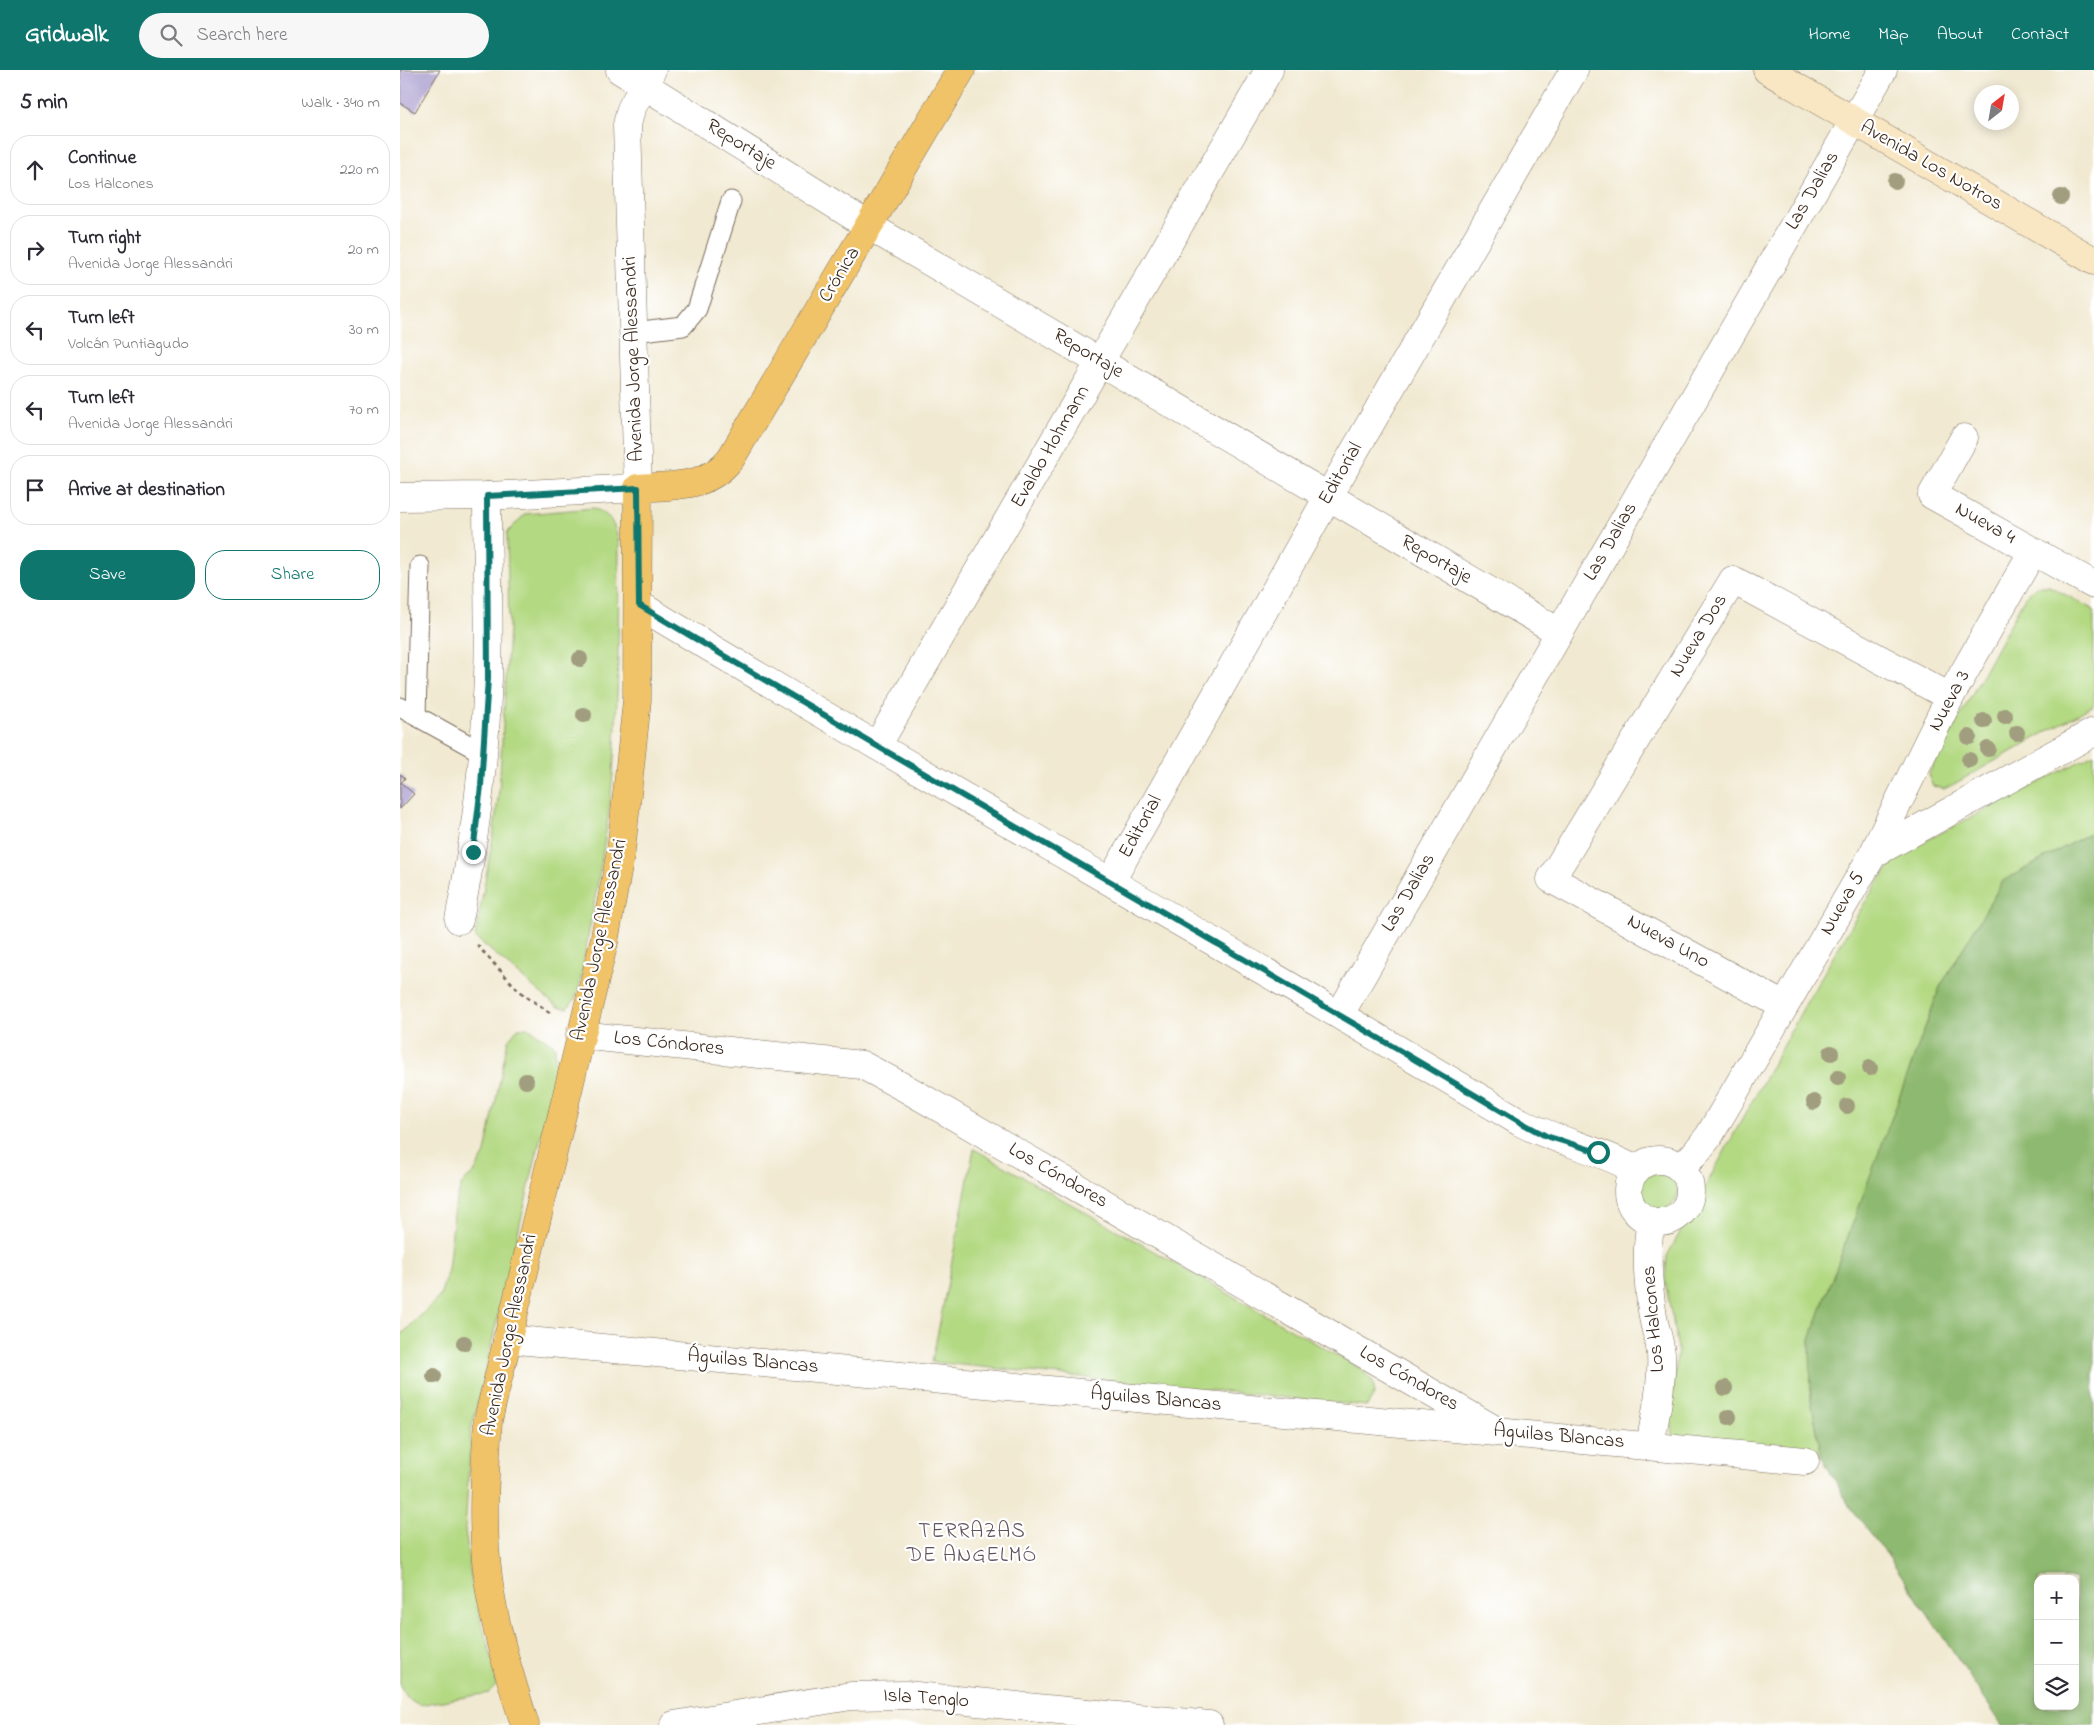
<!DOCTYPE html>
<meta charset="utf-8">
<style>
:root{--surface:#fff;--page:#f7f7f7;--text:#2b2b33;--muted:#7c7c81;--line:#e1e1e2;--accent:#0f766e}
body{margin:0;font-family:"Indie Flower",sans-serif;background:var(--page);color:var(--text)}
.controls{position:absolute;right:15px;bottom:15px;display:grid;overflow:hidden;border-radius:10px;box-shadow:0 2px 12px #0003}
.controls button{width:45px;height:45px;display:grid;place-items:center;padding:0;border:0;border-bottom:1px solid var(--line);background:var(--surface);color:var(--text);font:25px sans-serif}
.compass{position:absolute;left:1574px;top:15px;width:45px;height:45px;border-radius:50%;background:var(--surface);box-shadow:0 2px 12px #0003;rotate:31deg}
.stop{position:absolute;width:15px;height:15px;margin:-11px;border:4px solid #0f766e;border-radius:50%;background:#fff}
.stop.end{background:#0f766e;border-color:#fff;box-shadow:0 1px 5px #0008}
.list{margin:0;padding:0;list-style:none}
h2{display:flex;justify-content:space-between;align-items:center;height:65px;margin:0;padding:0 20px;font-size:21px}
h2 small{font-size:16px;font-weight:400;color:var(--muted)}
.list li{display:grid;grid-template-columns:32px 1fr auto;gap:15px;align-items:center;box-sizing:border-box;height:70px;margin:0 10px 10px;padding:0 10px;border:1px solid var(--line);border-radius:20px}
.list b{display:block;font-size:19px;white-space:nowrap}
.list p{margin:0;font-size:16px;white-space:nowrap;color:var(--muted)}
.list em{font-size:16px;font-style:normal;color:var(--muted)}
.actions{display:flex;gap:10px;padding:15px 20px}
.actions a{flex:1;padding:11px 0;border:1px solid var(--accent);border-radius:20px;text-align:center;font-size:18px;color:var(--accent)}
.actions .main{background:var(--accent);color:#fff}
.icon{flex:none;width:28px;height:28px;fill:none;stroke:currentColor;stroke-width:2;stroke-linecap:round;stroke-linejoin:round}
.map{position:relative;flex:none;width:1694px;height:1655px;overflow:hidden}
header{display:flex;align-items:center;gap:30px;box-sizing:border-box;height:70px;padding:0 25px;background:var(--accent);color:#fff}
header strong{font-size:24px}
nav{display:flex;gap:28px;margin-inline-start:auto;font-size:18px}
.search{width:350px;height:45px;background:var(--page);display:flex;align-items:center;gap:12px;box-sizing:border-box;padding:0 18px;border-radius:28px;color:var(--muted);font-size:19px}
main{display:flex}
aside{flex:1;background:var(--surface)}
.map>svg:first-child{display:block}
</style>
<header>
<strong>Gridwalk</strong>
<div class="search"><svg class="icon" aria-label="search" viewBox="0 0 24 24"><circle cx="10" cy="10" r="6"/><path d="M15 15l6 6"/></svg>Search here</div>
<nav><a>Home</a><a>Map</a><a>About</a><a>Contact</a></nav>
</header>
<main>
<aside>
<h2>5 min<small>Walk · 340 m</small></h2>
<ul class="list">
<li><svg class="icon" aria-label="ahead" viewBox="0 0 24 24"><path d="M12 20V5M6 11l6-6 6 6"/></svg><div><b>Continue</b><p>Los Halcones</p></div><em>220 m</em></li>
<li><svg class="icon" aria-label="right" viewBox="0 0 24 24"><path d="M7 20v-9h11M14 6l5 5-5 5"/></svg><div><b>Turn right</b><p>Avenida Jorge Alessandri</p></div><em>20 m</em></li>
<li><svg class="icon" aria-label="left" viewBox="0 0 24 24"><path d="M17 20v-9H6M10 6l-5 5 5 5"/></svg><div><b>Turn left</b><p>Volcán Puntiagudo</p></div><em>30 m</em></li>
<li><svg class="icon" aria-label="left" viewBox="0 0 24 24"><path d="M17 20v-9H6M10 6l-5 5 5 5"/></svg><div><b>Turn left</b><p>Avenida Jorge Alessandri</p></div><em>70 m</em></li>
<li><svg class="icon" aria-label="arrive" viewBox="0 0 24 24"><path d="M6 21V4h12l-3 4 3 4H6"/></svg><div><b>Arrive at destination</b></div></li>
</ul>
<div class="actions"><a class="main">Save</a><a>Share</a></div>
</aside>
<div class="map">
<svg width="1694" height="1655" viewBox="0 0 1694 1655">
<rect width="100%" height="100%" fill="#fff"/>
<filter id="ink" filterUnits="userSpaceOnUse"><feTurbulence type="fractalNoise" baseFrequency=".02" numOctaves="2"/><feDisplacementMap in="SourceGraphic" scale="10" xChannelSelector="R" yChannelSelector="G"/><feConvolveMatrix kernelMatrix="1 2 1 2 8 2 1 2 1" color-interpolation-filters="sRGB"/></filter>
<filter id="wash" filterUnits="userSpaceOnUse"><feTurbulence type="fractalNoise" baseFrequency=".0096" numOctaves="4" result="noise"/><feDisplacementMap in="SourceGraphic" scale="20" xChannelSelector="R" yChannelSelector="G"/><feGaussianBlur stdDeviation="1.12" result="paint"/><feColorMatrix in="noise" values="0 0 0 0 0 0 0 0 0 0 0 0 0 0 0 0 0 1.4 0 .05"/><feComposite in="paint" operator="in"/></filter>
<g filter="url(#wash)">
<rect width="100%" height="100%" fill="#f1e9d1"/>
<g fill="#b3d982" stroke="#778250">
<path d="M193,438c19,7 21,16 26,35 -1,77 0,155 -6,231 -6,70 -22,140 -33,210l-5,16 -8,8 -9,-1 -9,-7 -74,-63 18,-100 6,-46 10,-162 -2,-96 18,-19z"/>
<polygon points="1636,516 1649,516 1694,540 1694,635 1554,714 1544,719 1533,716 1528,705 1626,525"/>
<polygon points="1694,684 1694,761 1603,811 1540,917 1410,1269 1411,1330 1422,1387 1399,1381 1274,1368 1270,1349 1278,1278 1265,1211 1267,1186 1405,935 1464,834 1480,809 1494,791 1514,777"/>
<polygon points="118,958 129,958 155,976 156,1003 71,1360 65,1460 73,1521 95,1600 96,1616 89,1623 19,1635 8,1628 0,1616 0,1266 40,1226 48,1200 55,1136 62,1113 74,1103 85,1083 108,970"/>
<polygon points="574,1079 961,1299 972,1310 975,1323 967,1336 532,1292"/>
<circle cx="1259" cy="1121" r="19"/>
</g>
<path fill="#8eb970" stroke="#647247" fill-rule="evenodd" d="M1694,761v894h-92l-111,-165 -40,-51 -29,-52 -11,-57 -1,-61 130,-352 63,-106zM1638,1509h37v127h-37z"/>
<g id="blocks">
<g fill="#aca0d0">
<polygon points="0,0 40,0 15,42 0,33"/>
<polygon points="0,704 5,708 1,713 14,724 0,739"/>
</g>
</g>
</g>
<g filter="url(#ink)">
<use href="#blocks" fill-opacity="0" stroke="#7b6d5d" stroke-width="1"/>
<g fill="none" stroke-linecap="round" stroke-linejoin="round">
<g stroke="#7b6d5d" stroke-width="21">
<g id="lane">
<polyline points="234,262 283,256 297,239 331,131"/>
<polyline points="0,637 83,683"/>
<polyline points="16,646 20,496"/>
</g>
</g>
<g stroke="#7b6d5d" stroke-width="29">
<g id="street">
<polyline points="220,0 469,156 1159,562"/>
<polyline points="1564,368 1532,425 1694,515"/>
<polyline points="0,427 87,426 238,418 227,55 231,39 252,0"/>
<path d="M239,535c292,176 589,342 881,517 38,20 79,27 116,48"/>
<polyline points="477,676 869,0"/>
<polyline points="1473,784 1694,662"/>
<polyline points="711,811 928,427 1174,0"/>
<path d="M59,850c16,-80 26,-160 29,-242 2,-60 -1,-122 -1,-182"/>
<polyline points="1384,936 1151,809 1333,510 1550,627"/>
<polyline points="940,944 1483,0"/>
<polyline points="180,965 462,995 507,1019 1092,1358"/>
<circle cx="1259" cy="1121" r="31"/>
<polyline points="1280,1098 1294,1085 1309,1066 1473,784 1550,627 1633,481"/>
<polyline points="107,1269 1405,1391"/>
<path d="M1250,1376c5,-30 13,-62 11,-92 -1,-12 -6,-25 -8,-37 -5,-31 -8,-65 -2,-96"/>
<polyline points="274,1655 451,1626 506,1625 809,1655"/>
</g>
</g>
<g stroke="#7b6d5d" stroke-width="29">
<polyline id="secondary" points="1367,0 1694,191"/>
</g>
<g stroke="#7b6d5d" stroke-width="29">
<path id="primary" d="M125,1655c-15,-48 -31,-98 -37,-148 -7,-52 -3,-105 0,-157l116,-478 17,-91 16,-151 1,-212c36,-3 69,1 93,-30l230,-388"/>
</g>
<polyline stroke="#7b6d5d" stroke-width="3" stroke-dasharray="4 4" stroke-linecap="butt" points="77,875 119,921 153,945"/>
<use href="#lane" stroke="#fff" stroke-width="19"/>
<use href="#street" stroke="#fff" stroke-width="28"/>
<use href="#secondary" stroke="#f9e7c3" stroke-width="28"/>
<use href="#primary" stroke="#f1c369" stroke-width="28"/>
</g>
<g fill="#a19d7f">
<circle cx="1495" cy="111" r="8"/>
<circle cx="1661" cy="127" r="8"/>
<circle cx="180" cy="589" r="8"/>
<circle cx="184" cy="645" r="8"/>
<circle cx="1605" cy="646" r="8"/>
<circle cx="1584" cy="651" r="8"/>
<circle cx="1617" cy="663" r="8"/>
<circle cx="1569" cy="667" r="8"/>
<circle cx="1588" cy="679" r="8"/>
<circle cx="1569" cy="690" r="8"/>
<circle cx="1431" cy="983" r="8"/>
<circle cx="1470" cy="998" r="8"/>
<circle cx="1438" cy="1008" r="8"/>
<circle cx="126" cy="1011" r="8"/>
<circle cx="1414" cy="1032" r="8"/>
<circle cx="1447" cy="1036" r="8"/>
<circle cx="64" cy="1273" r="8"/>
<circle cx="34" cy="1306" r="8"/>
<circle cx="1325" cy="1318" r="8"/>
<circle cx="1329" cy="1347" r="8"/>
</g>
</g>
<g fill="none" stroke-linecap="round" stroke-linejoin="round" filter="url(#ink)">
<path stroke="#0f766e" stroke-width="6" d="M73,782l8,-66 7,-108 -1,-182 151,-8 1,117c292,176 589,342 881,517l26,14 52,16"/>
</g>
<g text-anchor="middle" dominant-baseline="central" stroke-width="4.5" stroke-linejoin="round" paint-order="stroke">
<g font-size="20" fill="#3b2a1e" stroke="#fff">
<text transform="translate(341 75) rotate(32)">Reportaje</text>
<text transform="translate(1531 96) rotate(30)">Avenida Los Notros</text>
<text transform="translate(1413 121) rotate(-60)">Las Dalias</text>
<text transform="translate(440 205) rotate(-59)">Crónica</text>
<text transform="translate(688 284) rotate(31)">Reportaje</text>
<text transform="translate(234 289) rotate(-92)">Avenida Jorge Alessandri</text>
<text transform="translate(651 377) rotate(-60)">Evaldo Hohmann</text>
<text transform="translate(941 404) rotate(-60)">Editorial</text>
<text transform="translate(1585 454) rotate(29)">Nueva 4</text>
<text transform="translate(1211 472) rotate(-60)">Las Dalias</text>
<text transform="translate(1036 490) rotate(30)">Reportaje</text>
<text transform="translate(1299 566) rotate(-59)">Nueva Dos</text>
<text transform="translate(1550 631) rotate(-62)">Nueva 3</text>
<text transform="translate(741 757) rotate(-61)">Editorial</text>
<text transform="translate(1009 823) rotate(-60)">Las Dalias</text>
<text transform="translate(1443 834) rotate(-60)">Nueva 5</text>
<text transform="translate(200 870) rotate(-78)">Avenida Jorge Alessandri</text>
<text transform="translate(1268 872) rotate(29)">Nueva Uno</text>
<text transform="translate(269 974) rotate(6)">Los Cóndores</text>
<text transform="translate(658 1106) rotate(30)">Los Cóndores</text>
<text transform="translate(1254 1249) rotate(-95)">Los Halcones</text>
<text transform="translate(110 1265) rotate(-78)">Avenida Jorge Alessandri</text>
<text transform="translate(353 1292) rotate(5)">Águilas Blancas</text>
<text transform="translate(1009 1309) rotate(30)">Los Cóndores</text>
<text transform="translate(756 1330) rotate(5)">Águilas Blancas</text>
<text transform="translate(1159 1367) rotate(5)">Águilas Blancas</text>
<text transform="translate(526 1629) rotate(4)">Isla Tenglo</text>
</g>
<g font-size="21" letter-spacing="1" fill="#63535c" stroke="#fff">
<text x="572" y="1462">TERRAZAS<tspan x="572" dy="24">DE ANGELMÓ</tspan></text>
</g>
</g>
</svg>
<div class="controls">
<button>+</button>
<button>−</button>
<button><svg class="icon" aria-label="layers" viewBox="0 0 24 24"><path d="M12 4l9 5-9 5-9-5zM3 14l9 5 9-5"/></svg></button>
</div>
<svg class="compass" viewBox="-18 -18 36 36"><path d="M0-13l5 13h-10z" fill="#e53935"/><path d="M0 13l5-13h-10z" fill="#7c7c81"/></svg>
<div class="stop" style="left:1198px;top:1082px"></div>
<div class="stop end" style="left:73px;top:782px"></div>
</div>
</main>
